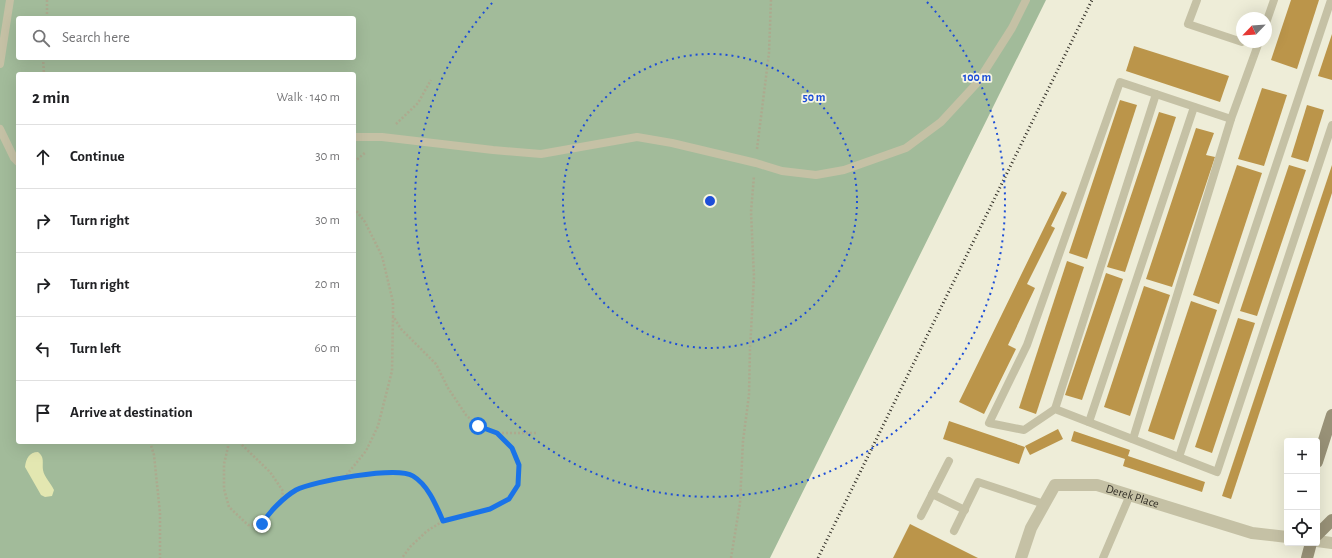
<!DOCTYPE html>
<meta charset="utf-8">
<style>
:root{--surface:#fff;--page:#f6f6f6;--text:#202124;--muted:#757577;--line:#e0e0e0}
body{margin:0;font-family:"Alegreya Sans",sans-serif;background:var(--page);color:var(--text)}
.controls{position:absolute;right:12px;bottom:12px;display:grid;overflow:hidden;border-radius:4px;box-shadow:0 4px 16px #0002}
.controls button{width:36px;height:36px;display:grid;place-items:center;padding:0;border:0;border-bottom:1px solid var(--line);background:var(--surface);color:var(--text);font:20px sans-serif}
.compass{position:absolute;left:1236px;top:12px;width:36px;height:36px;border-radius:50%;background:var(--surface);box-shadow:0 4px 16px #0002;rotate:245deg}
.stop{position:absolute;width:12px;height:12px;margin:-9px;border:3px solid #1a73e8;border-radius:50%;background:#fff}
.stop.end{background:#1a73e8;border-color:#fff;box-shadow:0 1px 4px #0008}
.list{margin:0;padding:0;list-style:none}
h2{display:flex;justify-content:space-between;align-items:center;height:52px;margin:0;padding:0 16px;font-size:17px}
h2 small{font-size:13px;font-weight:400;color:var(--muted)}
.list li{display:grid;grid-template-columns:26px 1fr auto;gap:12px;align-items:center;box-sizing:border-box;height:64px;padding:0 16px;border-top:1px solid var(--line)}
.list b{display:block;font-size:15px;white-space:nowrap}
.list em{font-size:13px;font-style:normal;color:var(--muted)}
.icon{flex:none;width:22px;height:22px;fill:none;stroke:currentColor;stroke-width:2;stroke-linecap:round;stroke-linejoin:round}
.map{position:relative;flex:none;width:1332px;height:558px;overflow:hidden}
.search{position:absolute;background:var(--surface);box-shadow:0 4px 16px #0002;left:16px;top:16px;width:340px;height:44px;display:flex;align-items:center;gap:10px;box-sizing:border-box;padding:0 14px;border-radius:4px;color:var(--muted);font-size:15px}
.panel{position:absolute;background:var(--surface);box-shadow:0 4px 16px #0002;left:16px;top:72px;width:340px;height:372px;border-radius:4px}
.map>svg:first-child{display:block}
</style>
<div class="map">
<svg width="1332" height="558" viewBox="0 0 1332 558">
<rect width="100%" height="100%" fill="#eeedd8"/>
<path fill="#a2bb9a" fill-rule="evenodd" d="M0,0h1046l-276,558h-770zM18,18h336v40h-336zM18,74h336v368h-336z"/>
<path fill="#e3e7b1" d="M38,452c7,5 4,11 5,18 1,7 8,13 11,20l-2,6 -7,1 -4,-2 -16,-28c1,-8 4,-15 13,-15z"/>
<g fill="#bb954a">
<polygon points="1291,0 1319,0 1297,69 1271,60"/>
<polygon points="1332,34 1332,80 1318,76"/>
<polygon points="1134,46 1229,76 1220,102 1126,71"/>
<polygon points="1262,88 1287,95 1264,166 1238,159"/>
<polygon points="1120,100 1137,105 1087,259 1069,253"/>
<polygon points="1307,105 1324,110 1308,162 1291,157"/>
<polygon points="1159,112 1176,117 1125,272 1107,267"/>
<polygon points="1196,128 1214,133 1206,155 1215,157 1172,287 1146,279"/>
<polygon points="1237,165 1262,173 1219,304 1193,295"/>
<polygon points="1289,165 1306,170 1257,316 1240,311"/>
<polygon points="1332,165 1332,193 1231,499 1222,496"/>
<polygon points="1062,191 1067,193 1051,226 1055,228 1027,284 1035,288 1008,345 1016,349 984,414 959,402"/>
<polygon points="1067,261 1084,267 1036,414 1019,408"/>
<polygon points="1106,273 1123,279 1082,400 1065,395"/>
<polygon points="1144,286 1170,295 1130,416 1104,407"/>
<polygon points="1191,301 1217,310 1174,440 1148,431"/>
<polygon points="1238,318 1255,323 1212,453 1195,447"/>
<polygon points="949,421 1025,447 1019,464 943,439"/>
<polygon points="1058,429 1063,439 1030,455 1025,446"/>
<polygon points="1074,431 1130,450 1128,456 1205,482 1202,492 1123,466 1125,459 1071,441"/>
<polygon points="910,524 978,558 893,558"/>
</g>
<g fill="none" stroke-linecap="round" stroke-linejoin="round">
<g stroke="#ada98e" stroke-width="2.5" stroke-dasharray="2 2" stroke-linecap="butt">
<polyline points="47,18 47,0"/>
<polyline points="43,58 44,74"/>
<polyline points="396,124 418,103 431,80"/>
<polyline points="757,149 769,53 771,0"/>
<polyline points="354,162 366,152"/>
<polyline points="354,208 365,222 382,256 393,302 393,316 401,329 436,364 448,388 466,415 478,426 497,433 512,449 519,465 518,485 509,499 490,509 443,521 427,531 410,547 402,558"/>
<polyline points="498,433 538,433"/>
<polyline points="150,442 154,455 160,513 160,558"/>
<polyline points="228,442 228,447 224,464 224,489 229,507 248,525 262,524 267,516 281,502 297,490 320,483 344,478 366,451 378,426 392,371 393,317"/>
<polyline points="239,442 270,472 283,491 281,502"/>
<path d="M345,478c16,-3 53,-10 67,-2 14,7 25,31 31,45"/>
<polyline points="731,558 740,503 743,441 749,395 750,349 754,277 751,212 754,176"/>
</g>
<g stroke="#c5c1a5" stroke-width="8">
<polyline points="1197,0 1188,24 1242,42"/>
<polyline points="1266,23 1274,0"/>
<polyline points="1259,42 1231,119 1120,82 1027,345 989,423 1024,430 1055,409 1217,472 1332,125"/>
<polyline points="0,64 10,0"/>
<polyline points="0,129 14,158 18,162"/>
<polyline points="354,137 382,137 493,150 541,154 637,137 672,143 756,163 782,171 816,175 844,170 906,148 941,122 977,83 1012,28 1026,0"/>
<polyline points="1055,409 1156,94"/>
<polyline points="1089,422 1194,107"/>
<polyline points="1133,439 1231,119"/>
<polyline points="1179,457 1331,0"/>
<polyline points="932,494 965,510"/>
<polyline points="921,516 949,461"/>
<polyline points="954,531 978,482 1044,504"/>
<polyline points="1103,558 1130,495"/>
</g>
<g stroke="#c5c1a5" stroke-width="12">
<polyline points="1317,541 1332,543"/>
<path id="s1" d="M1021,558l10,-30 24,-43h42l155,48 35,4"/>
</g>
<g stroke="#989177" stroke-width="12">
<polyline points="1317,462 1332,415"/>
<polyline points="1317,535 1332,520"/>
<polyline points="1307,558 1311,543"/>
</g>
<polyline stroke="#312e26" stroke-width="3" stroke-dasharray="1 3" stroke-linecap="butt" points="818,558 1092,0"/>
</g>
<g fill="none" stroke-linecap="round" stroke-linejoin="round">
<path stroke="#1a73e8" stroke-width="5" d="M262,524c7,-12 22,-27 34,-34 17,-9 101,-24 117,-14 15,9 23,29 30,45l47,-12 19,-10 9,-14 1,-20 -7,-17 -15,-15 -19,-7"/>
</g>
<g fill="none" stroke="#1d4ed8" stroke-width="2" stroke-dasharray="2 4">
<circle cx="710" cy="201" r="147"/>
<path d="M927 2A295 295 0 1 1 493 2"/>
</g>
<g text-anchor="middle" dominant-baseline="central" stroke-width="3.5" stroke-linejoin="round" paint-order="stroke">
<g font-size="12" fill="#312e26" stroke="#f7f6e4">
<text stroke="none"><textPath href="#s1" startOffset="160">Derek Place</textPath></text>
</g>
</g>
<circle cx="710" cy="201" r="6" fill="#1d4ed8" stroke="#f7f6e4" stroke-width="2"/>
<g font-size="12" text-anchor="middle" font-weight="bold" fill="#1d4ed8" stroke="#f7f6e4" stroke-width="3.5" stroke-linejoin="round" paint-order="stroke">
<text x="977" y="81">100 m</text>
<text x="814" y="101">50 m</text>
</g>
</svg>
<div class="controls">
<button>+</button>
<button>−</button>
<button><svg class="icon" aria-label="locate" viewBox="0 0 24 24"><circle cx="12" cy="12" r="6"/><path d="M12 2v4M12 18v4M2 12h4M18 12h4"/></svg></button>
</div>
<svg class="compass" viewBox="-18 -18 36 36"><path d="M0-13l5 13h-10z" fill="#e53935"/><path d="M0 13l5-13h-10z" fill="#757577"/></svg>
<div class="stop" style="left:478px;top:426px"></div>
<div class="stop end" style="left:262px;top:524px"></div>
<div class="search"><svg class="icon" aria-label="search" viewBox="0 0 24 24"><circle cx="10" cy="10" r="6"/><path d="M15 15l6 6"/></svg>Search here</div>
<section class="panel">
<h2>2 min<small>Walk · 140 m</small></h2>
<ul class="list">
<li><svg class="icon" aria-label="ahead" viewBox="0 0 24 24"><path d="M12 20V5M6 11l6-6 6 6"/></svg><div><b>Continue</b></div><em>30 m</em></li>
<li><svg class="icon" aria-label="right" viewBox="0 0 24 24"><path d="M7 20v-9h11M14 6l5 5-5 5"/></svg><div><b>Turn right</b></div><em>30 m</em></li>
<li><svg class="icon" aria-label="right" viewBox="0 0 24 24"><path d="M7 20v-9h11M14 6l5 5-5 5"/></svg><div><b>Turn right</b></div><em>20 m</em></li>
<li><svg class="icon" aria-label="left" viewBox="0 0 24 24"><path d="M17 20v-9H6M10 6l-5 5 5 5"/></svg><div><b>Turn left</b></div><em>60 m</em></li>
<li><svg class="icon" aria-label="arrive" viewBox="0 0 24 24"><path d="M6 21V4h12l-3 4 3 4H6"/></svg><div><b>Arrive at destination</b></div></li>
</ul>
</section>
</div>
